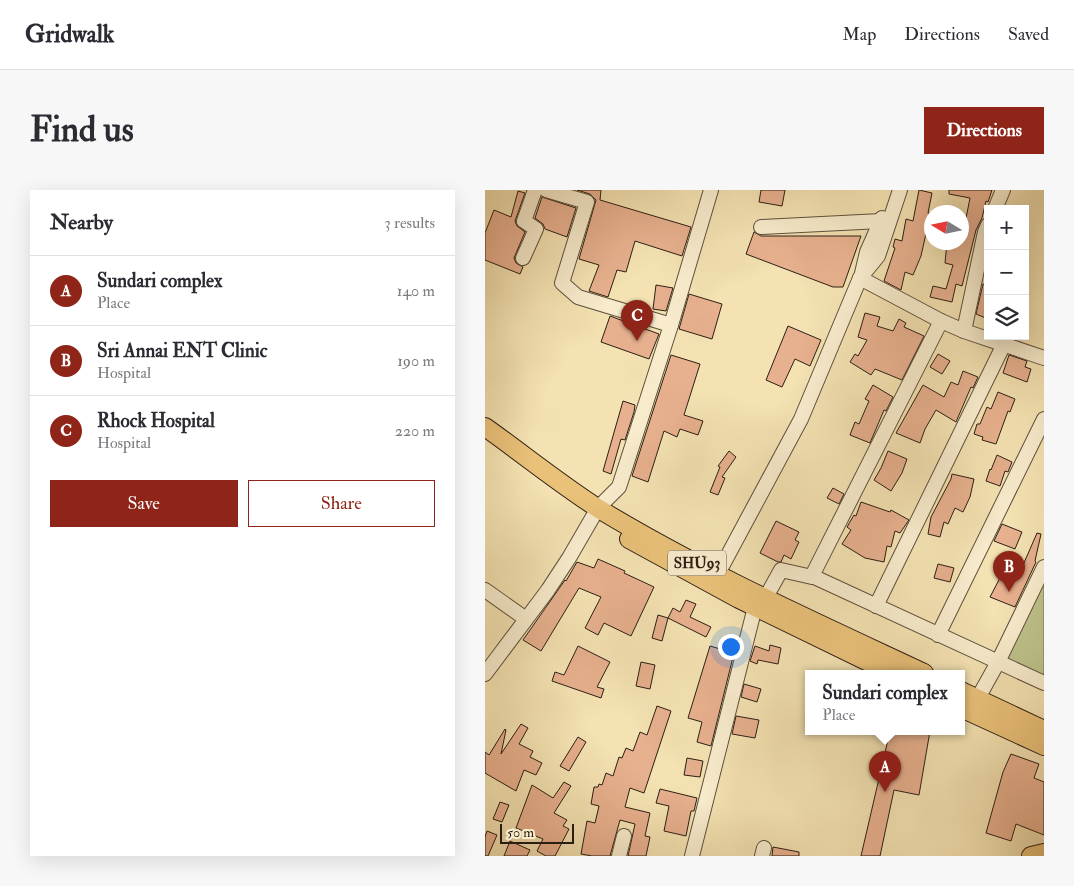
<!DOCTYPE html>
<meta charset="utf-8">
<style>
:root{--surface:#fff;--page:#f7f7f7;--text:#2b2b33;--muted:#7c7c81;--line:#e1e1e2;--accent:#8f2418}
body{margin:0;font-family:"IM FELL Double Pica",serif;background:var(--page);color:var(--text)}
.controls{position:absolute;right:15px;top:15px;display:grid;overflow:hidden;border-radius:0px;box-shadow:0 5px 20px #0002}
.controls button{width:45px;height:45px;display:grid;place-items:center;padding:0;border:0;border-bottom:1px solid var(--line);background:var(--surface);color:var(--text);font:25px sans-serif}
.compass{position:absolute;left:439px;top:15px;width:45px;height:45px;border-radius:50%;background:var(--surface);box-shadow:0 5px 20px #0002;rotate:280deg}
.scale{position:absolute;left:15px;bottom:12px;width:74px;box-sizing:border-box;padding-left:5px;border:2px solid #2b1f14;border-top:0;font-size:14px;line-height:18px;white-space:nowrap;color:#2b1f14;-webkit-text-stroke:4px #f8eccd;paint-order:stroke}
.you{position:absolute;left:245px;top:456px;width:18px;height:18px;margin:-12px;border:4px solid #fff;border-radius:50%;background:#1a73e8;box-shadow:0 0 0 8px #1a73e833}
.badge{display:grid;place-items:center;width:32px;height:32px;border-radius:50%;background:var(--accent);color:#fff;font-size:16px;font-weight:700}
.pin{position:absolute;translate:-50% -41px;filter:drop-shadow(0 1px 2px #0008)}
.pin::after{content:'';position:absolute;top:26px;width:18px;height:15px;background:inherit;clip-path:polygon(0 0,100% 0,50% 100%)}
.popup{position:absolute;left:320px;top:480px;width:160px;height:65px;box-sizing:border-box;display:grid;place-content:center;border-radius:0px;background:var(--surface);filter:drop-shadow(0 1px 4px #0005);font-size:16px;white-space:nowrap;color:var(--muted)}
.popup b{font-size:19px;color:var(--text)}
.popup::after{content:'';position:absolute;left:50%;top:100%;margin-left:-10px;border:10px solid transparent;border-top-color:var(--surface)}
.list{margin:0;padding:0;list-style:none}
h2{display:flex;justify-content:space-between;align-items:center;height:65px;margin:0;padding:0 20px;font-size:21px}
h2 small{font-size:16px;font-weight:400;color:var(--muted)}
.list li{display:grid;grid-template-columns:32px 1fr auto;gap:15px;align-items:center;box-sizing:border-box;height:70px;padding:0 20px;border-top:1px solid var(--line)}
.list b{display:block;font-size:19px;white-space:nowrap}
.list p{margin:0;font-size:16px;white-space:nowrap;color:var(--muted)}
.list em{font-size:16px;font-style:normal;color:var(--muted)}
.actions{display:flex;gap:10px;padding:15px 20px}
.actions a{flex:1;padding:11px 0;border:1px solid var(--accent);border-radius:0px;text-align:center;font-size:18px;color:var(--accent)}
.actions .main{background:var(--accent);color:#fff}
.icon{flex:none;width:28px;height:28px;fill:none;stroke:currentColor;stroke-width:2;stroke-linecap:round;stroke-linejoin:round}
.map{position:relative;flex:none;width:559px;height:666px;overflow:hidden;border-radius:0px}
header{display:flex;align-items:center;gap:30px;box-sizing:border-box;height:70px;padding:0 25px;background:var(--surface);border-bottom:1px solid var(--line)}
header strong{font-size:24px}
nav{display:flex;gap:28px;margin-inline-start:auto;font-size:18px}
.intro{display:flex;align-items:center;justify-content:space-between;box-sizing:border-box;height:120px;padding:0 30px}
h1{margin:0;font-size:35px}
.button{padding:12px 22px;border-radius:0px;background:var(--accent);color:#fff;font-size:18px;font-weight:700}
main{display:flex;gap:30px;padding:0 30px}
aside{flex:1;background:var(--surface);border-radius:0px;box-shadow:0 5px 20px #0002}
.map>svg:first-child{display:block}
</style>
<header>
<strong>Gridwalk</strong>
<nav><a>Map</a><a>Directions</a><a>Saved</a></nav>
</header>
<div class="intro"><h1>Find us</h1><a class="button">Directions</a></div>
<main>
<aside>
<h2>Nearby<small>3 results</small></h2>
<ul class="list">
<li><span class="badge">A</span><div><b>Sundari complex</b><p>Place</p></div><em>140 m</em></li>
<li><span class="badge">B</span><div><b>Sri Annai ENT Clinic</b><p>Hospital</p></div><em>190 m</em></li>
<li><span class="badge">C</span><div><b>Rhock Hospital</b><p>Hospital</p></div><em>220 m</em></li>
</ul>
<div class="actions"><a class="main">Save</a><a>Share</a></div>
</aside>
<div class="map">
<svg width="559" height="666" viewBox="0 0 559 666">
<rect width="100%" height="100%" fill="#f4e2b2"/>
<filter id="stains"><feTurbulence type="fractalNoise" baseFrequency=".004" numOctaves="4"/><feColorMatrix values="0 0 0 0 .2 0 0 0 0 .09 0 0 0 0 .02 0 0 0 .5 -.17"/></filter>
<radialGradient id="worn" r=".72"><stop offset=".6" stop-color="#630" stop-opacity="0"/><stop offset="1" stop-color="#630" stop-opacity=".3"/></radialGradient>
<polygon fill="#bdc38b" stroke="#747150" points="559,391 559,486 520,468"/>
<g fill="#e7b08e" stroke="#2b1f14">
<polygon points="92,0 116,0 115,10 206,37 197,66 150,51 141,82 132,80 123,107 104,101 114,75 94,69 111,10 105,4"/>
<polygon points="276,0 300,0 297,16 274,12"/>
<polygon points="434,0 447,3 443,23 446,23 446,31 444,30 436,66 428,85 420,82 416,100 399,91 410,58 408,57 410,49 417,51 421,29 428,31"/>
<polygon points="464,0 507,0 503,12 501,11 497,28 491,40 477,96 471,94 467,112 445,107 448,96 461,99 468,75 460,73 462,52 476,52 476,27 481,28 485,8 464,4"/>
<polygon points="33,1 40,3 30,31 32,36 40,42 29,68 31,73 38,77 35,84 0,70 0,43 9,20 26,27"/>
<polygon points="57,7 91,18 82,47 60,39 58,34 50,28"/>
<polygon points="269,42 276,46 376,46 358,97 348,97 261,64"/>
<polygon points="503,91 503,129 491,124 498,94 501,95"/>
<polygon points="171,95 188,98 181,121 168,119"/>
<polygon points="204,104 237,114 227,149 194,139"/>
<polygon points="380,123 395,127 392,136 408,141 414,129 421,133 419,137 439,146 417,190 390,179 386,185 365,172 370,164 373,166 382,150 373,147"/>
<polygon points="125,126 174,144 164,169 116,152"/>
<polygon points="303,136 336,150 325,176 310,169 297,197 281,190"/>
<polygon points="453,164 465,171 457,184 445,177"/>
<polygon points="186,165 215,174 199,225 218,231 213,245 195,239 192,247 179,241 163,292 147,286"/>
<polygon points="524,165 542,171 540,177 546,179 542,192 518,183"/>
<polygon points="478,181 493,187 488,198 486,197 471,232 451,220 440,239 435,253 411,243 438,195 459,207 466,192 473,195"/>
<polygon points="388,195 408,207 401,221 399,220 385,253 365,245 370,232 374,234 384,211 380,209"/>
<polygon points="513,202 530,209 525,222 523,221 511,254 497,250 498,247 489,244 492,234 495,234 502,217 506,219"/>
<polygon points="138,211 150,215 149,222 140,250 136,249 126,284 118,281"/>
<polygon points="244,261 251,267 237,287 240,288 233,305 225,302 235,277 233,276"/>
<polygon points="403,261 422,269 417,283 406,301 389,290 396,278"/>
<polygon points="512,265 527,272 523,282 520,281 515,296 501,291 505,279 506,280"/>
<polygon points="467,284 489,289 485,307 478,322 470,318 463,334 459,332 455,347 443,344 446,327 466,289"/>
<polygon points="348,298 359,304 354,314 342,308"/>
<polygon points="376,312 405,322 406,320 424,330 415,343 410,341 406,357 402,356 399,372 380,368 357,354 366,340 362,337 369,325 371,326"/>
<polygon points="291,331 314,342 310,350 314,352 306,369 299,365 296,372 293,372 275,363"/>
<polygon points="517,334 537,342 530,359 509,351"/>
<polygon points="552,343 556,344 550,371 551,372 530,417 505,407 516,386 523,389 525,386 532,389"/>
<polygon points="113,369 140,381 139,383 169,397 146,446 119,433 113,445 100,438 116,407 94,398 56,461 38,450 80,390 81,391 92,372 109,378"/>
<polygon points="453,374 469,378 465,392 449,388"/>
<polygon points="201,410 211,414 205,427 226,437 221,447 183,428 188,418 195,422"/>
<polygon points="173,425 183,428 177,451 167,448"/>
<polygon points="285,455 296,458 293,474 273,470 272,474 265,471 270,456 284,461"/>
<polygon points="93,456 125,472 112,497 119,499 116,508 67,491 70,482 79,485"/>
<polygon points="225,456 249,463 226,556 212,552 217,532 203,528"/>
<polygon points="156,472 170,475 165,499 151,496"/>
<polygon points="259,494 276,499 272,512 256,507"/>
<polygon points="172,516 186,521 159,603 145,598 140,617 165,623 160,646 165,647 161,666 143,666 150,634 135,630 125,666 107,666 96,664 102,631 110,633 114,616 106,614 109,597 113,597 114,594 117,595 121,583 128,586 134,567 137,568 141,558 148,561 155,542 162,545"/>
<polygon points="251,526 274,530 270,548 247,544"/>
<polygon points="36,534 43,538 34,554 48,561 45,567 57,573 51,585 39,580 31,601 0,583 0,562 4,565 20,539 21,540 16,564"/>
<polygon points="405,541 445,541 434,605 409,600 395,666 376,666"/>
<polygon points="93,547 101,552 84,581 75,576"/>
<polygon points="526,564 554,574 549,588 559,592 559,645 531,634 526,651 501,643 518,582"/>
<polygon points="202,568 218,571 215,587 199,585"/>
<polygon points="79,592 86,596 69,623 82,630 78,636 84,639 70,666 61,666 52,661 58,649 31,638 47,595 68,608"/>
<polygon points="175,599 212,608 209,621 206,621 201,646 179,641 184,616 171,613"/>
<polygon points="15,612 24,615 17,632 8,629"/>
<polygon points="2,641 12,645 3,666 0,666 0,647"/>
<polygon points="25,651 45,660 42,666 19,666"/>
<polygon points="288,657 314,662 314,666 287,666"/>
</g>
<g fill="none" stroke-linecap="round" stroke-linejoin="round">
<g stroke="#5d503c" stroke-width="16">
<g id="minor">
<polyline points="61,0 102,12 77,93 93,107 186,135"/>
<polyline points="510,19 518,0"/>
<polyline points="276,37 396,31"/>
<polyline points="38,68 51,39 39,31 50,0"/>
<polyline points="377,83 382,62 397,28"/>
<polyline points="375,88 456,131 479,141 559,168"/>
<polyline points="456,131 327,386 559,493"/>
<polyline points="479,141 500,42 503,35"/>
<polyline points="228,393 316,229 375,88 393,66 415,0"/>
<polyline points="0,400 41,429"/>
<polyline points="281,407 296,380 327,387"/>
<polyline points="391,416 519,154"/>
<polyline points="453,445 559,229"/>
<polyline points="0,484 63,400 84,368 113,318 134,297 186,135 226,0"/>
<polyline points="488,517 513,472 559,377"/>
<polyline points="134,666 139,646"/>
<polyline points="207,666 270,417"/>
<polyline points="277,666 279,658"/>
</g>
</g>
<g stroke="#2b1f14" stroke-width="20">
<g id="major">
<path d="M0,237c38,27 75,57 114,82 104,63 216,113 325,164"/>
<polyline points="144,349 254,409 406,483"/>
<polyline points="476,501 559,540"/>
<polyline points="476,518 559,556"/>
<polyline points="546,666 559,663"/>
</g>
</g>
<use href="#minor" stroke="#f8eccd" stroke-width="14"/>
<use href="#major" stroke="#eac179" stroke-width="18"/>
</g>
<g text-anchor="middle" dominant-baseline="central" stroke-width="4" stroke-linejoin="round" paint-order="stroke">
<rect fill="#f8eccd" stroke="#685c4c" stroke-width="1" x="183" y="360.5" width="58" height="25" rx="4"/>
<g font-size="15" font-weight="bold" fill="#2b1f14">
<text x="212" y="373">SHU93</text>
</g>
</g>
<rect width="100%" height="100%" filter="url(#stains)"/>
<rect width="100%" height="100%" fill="url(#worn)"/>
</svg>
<div class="controls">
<button>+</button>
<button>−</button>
<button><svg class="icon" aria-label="layers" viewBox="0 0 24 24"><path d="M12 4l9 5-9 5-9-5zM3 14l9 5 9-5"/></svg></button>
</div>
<svg class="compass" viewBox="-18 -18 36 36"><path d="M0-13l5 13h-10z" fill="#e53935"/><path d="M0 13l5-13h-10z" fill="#7c7c81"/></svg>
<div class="scale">50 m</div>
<div class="you"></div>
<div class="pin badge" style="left:400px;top:602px">A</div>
<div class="popup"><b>Sundari complex</b>Place</div>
<div class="pin badge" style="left:524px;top:402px">B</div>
<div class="pin badge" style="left:152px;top:151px">C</div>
</div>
</main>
